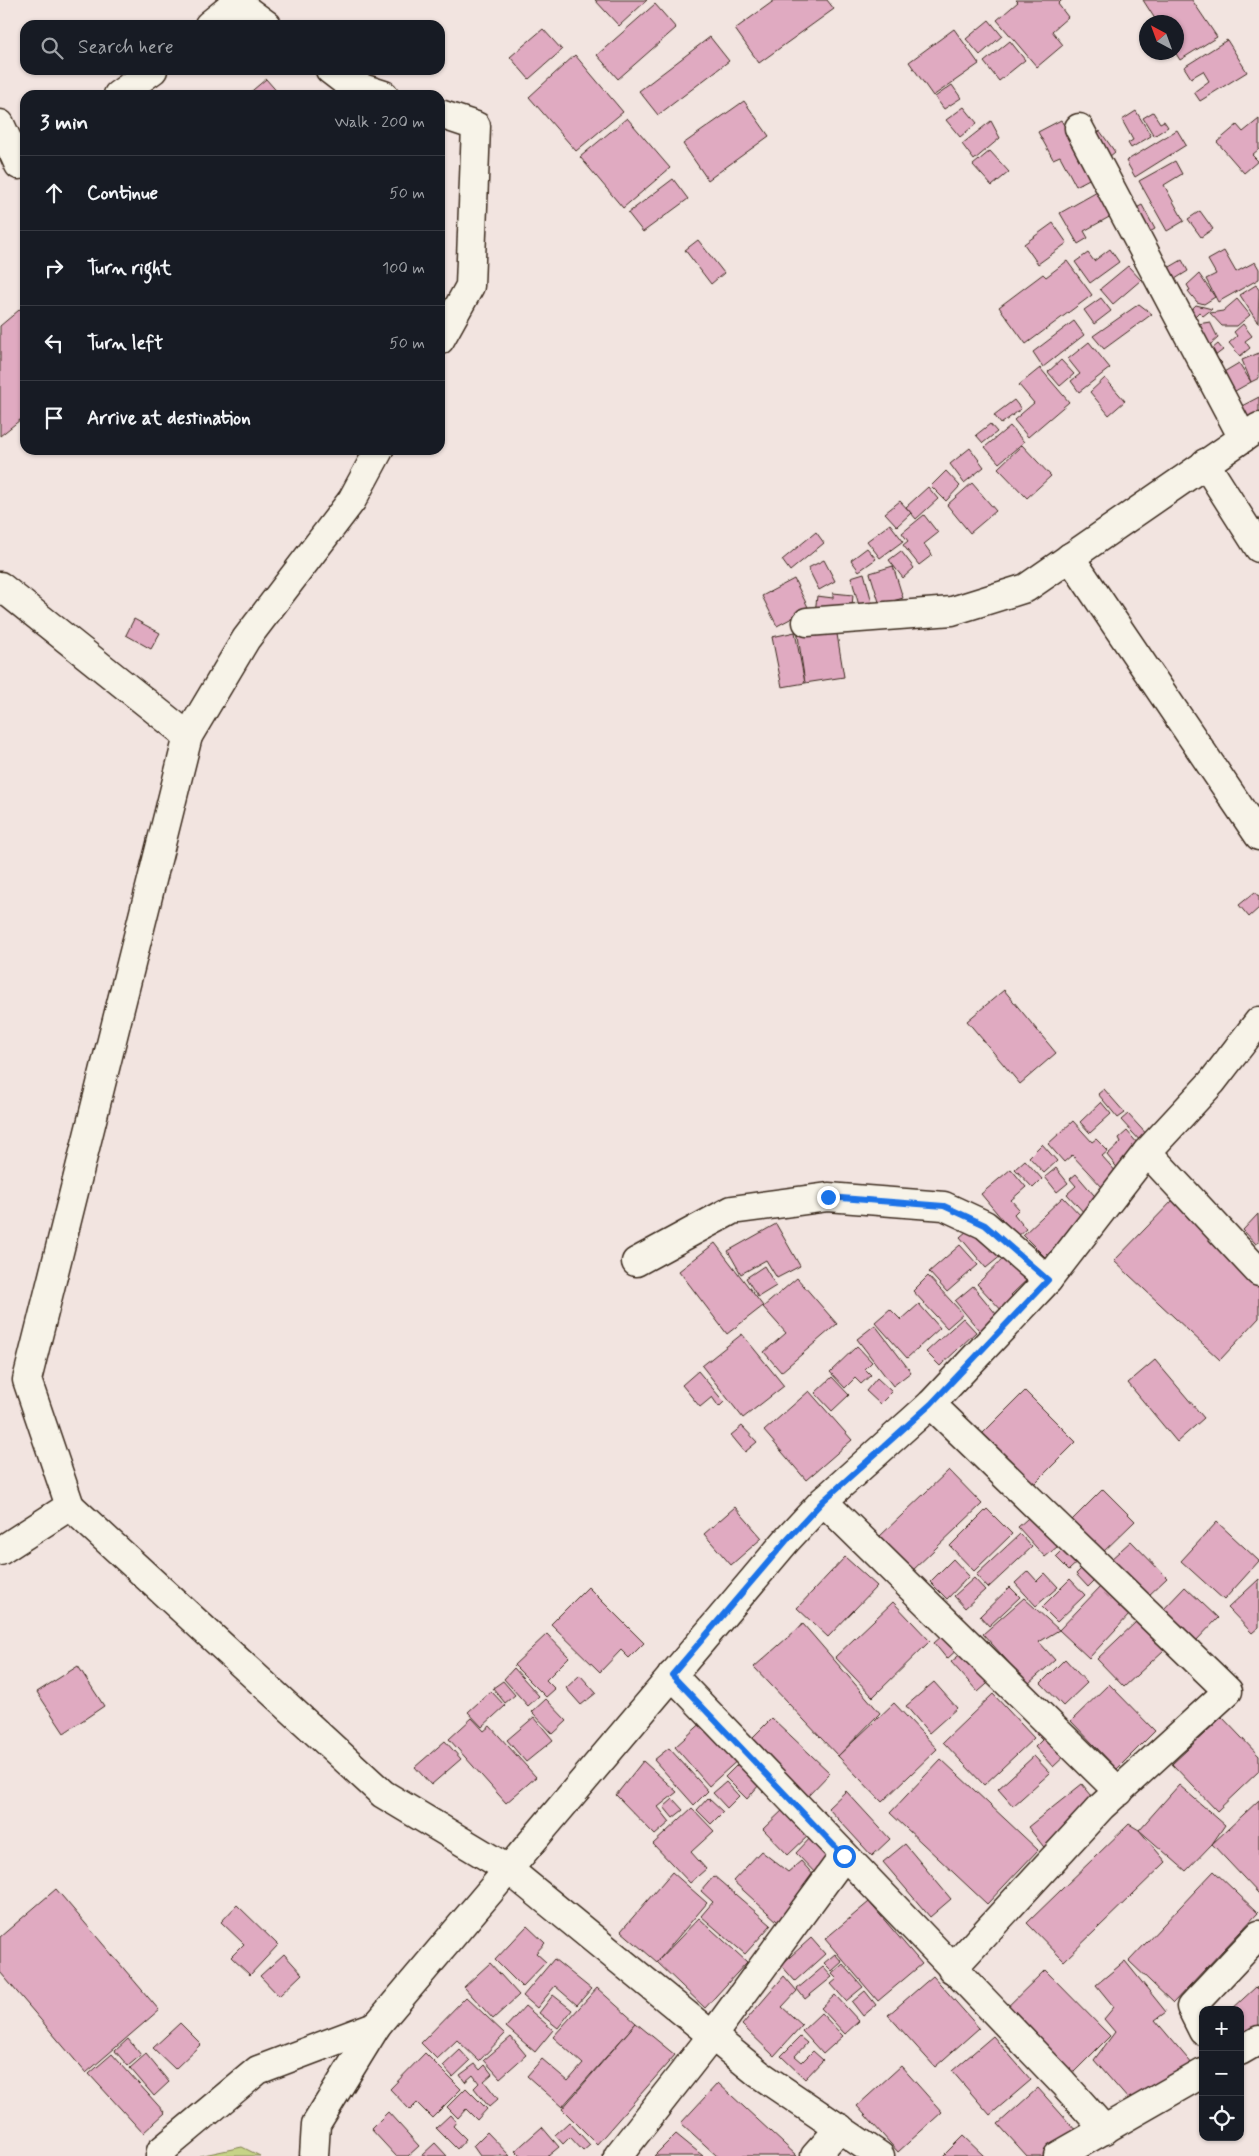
<!DOCTYPE html>
<meta charset="utf-8">
<style>
:root{--surface:#171b24;--page:#20242c;--text:#f1f3f6;--muted:#9ea1a6;--line:#363941}
body{margin:0;font-family:Mynerve,sans-serif;background:var(--page);color:var(--text)}
.controls{position:absolute;right:15px;bottom:15px;display:grid;overflow:hidden;border-radius:10px;box-shadow:0 1px 4px #0004}
.controls button{width:45px;height:45px;display:grid;place-items:center;padding:0;border:0;border-bottom:1px solid var(--line);background:var(--surface);color:var(--text);font:25px sans-serif}
.compass{position:absolute;left:1139px;top:15px;width:45px;height:45px;border-radius:50%;background:var(--surface);box-shadow:0 1px 4px #0004;rotate:319deg}
.stop{position:absolute;width:15px;height:15px;margin:-11px;border:4px solid #1a73e8;border-radius:50%;background:#fff}
.stop.end{background:#1a73e8;border-color:#fff;box-shadow:0 1px 5px #0008}
.list{margin:0;padding:0;list-style:none}
h2{display:flex;justify-content:space-between;align-items:center;height:65px;margin:0;padding:0 20px;font-size:21px}
h2 small{font-size:16px;font-weight:400;color:var(--muted)}
.list li{display:grid;grid-template-columns:32px 1fr auto;gap:15px;align-items:center;box-sizing:border-box;height:75px;padding:0 20px;border-top:1px solid var(--line)}
.list b{display:block;font-size:19px;white-space:nowrap}
.list em{font-size:16px;font-style:normal;color:var(--muted)}
.icon{flex:none;width:28px;height:28px;fill:none;stroke:currentColor;stroke-width:2;stroke-linecap:round;stroke-linejoin:round}
.map{position:relative;flex:none;width:1259px;height:2156px;overflow:hidden}
.search{position:absolute;background:var(--surface);box-shadow:0 1px 4px #0004;left:20px;top:20px;width:425px;height:55px;display:flex;align-items:center;gap:12px;box-sizing:border-box;padding:0 18px;border-radius:15px;color:var(--muted);font-size:19px}
.panel{position:absolute;background:var(--surface);box-shadow:0 1px 4px #0004;left:20px;top:90px;width:425px;height:365px;border-radius:15px}
.map>svg:first-child{display:block}
</style>
<div class="map">
<svg width="1259" height="2156" viewBox="0 0 1259 2156">
<rect width="100%" height="100%" fill="#f2e4e0"/>
<filter id="ink" filterUnits="userSpaceOnUse"><feTurbulence type="fractalNoise" baseFrequency=".02" numOctaves="2"/><feDisplacementMap in="SourceGraphic" scale="10" xChannelSelector="R" yChannelSelector="G"/><feConvolveMatrix kernelMatrix="1 2 1 2 8 2 1 2 1" color-interpolation-filters="sRGB"/></filter>
<g filter="url(#ink)">
<polygon fill="#c6d387" stroke="#807e52" points="242,2147 260,2156 199,2156"/>
<g fill="#e0aac1" stroke="#3b2a1e">
<polygon points="595,0 647,0 619,26"/>
<polygon points="775,0 827,0 834,9 759,63 735,29"/>
<polygon points="1016,0 1062,0 1058,4 1068,17 1052,31 1063,45 1037,67 997,20 1018,2"/>
<polygon points="1143,0 1192,0 1217,37 1180,60 1175,52 1176,22 1157,22"/>
<polygon points="655,4 676,28 618,79 597,55"/>
<polygon points="989,20 1002,36 980,55 966,39"/>
<polygon points="543,29 562,50 529,79 510,57"/>
<polygon points="954,29 979,64 933,96 909,62"/>
<polygon points="710,37 729,61 658,115 639,91"/>
<polygon points="1227,40 1247,72 1200,101 1194,92 1209,81 1203,71 1191,78 1184,67"/>
<polygon points="1010,41 1025,60 999,81 984,62"/>
<polygon points="575,55 623,112 576,151 529,97"/>
<polygon points="266,79 280,95 247,95"/>
<polygon points="952,85 961,98 944,109 935,97"/>
<polygon points="744,101 769,136 708,180 683,144"/>
<polygon points="964,107 977,123 960,137 946,120"/>
<polygon points="1136,111 1151,136 1131,148 1128,143 1133,140 1122,120"/>
<polygon points="1153,112 1160,123 1164,121 1168,127 1154,136 1143,118"/>
<polygon points="627,118 670,168 623,208 580,157"/>
<polygon points="1259,119 1259,149 1252,155 1258,161 1244,173 1217,142 1237,125 1243,132"/>
<polygon points="1061,120 1093,177 1076,186 1060,156 1053,159 1038,132"/>
<polygon points="991,121 1000,138 974,160 962,144"/>
<polygon points="1177,130 1186,145 1135,177 1126,161"/>
<polygon points="1100,131 1115,152 1103,162 1087,140"/>
<polygon points="990,151 1009,172 992,186 973,165"/>
<polygon points="1175,161 1182,174 1164,185 1184,221 1167,231 1139,181"/>
<polygon points="673,179 688,199 643,232 628,213"/>
<polygon points="1099,191 1113,215 1084,231 1088,238 1078,244 1060,213"/>
<polygon points="1142,205 1155,229 1144,235 1131,211"/>
<polygon points="1200,211 1213,229 1201,237 1188,219"/>
<polygon points="1053,223 1067,243 1038,264 1024,244"/>
<polygon points="698,240 724,273 711,284 685,250"/>
<polygon points="1110,249 1119,262 1090,283 1075,262 1088,253 1094,261"/>
<polygon points="1224,251 1236,272 1255,262 1259,269 1259,279 1218,302 1206,279 1216,274 1208,260"/>
<polygon points="1182,260 1188,271 1175,279 1183,292 1177,295 1163,271"/>
<polygon points="1067,261 1092,295 1026,344 999,307 1043,274 1046,277"/>
<polygon points="1128,266 1141,280 1113,304 1100,289"/>
<polygon points="1199,274 1215,297 1204,304 1197,302 1188,291 1190,290 1187,285"/>
<polygon points="1256,285 1259,290 1258,323 1240,295"/>
<polygon points="1101,298 1111,311 1094,324 1084,310"/>
<polygon points="1237,299 1250,315 1237,326 1222,326 1210,313 1223,311"/>
<polygon points="1139,304 1152,314 1104,349 1093,336"/>
<polygon points="25,305 25,416 0,436 0,326"/>
<polygon points="1196,305 1212,309 1203,316 1199,312 1189,322 1184,316"/>
<polygon points="1074,321 1084,335 1043,367 1033,352"/>
<polygon points="1210,322 1218,338 1203,351 1198,324"/>
<polygon points="1243,324 1252,336 1245,341 1250,348 1240,356 1229,343 1237,336 1234,332"/>
<polygon points="1089,342 1110,368 1079,392 1071,381 1080,374 1068,359"/>
<polygon points="1218,344 1223,350 1215,356 1222,363 1216,368 1205,355"/>
<polygon points="1259,353 1259,378 1251,382 1242,360"/>
<polygon points="1061,360 1074,374 1060,386 1048,372"/>
<polygon points="1239,363 1251,382 1228,395 1217,376"/>
<polygon points="1040,368 1069,402 1028,437 1014,420 1034,403 1019,385"/>
<polygon points="1105,378 1125,401 1109,415 1090,392"/>
<polygon points="1259,397 1259,422 1247,430 1236,409"/>
<polygon points="1014,400 1021,409 1001,424 994,415"/>
<polygon points="990,424 997,432 983,443 976,435"/>
<polygon points="1010,426 1024,442 999,463 985,447"/>
<polygon points="1022,445 1051,476 1027,498 998,468"/>
<polygon points="970,448 984,467 964,483 950,464"/>
<polygon points="946,471 960,486 946,501 931,486"/>
<polygon points="972,483 996,511 970,533 947,505"/>
<polygon points="928,487 938,499 916,519 906,507"/>
<polygon points="900,501 911,513 897,526 885,513"/>
<polygon points="924,515 938,533 924,544 932,555 919,565 903,545 908,541 902,533"/>
<polygon points="890,524 903,541 880,558 867,541"/>
<polygon points="816,532 824,543 790,571 782,560"/>
<polygon points="867,548 876,559 859,571 851,560"/>
<polygon points="901,551 914,568 903,578 889,560"/>
<polygon points="824,560 835,581 819,590 808,568"/>
<polygon points="893,566 903,598 880,605 870,573"/>
<polygon points="864,573 873,606 860,609 851,577"/>
<polygon points="794,579 809,609 777,626 762,596"/>
<polygon points="833,593 853,595 851,616 815,613 817,596 833,598"/>
<polygon points="134,619 160,633 151,649 126,635"/>
<polygon points="835,622 844,677 805,683 797,629"/>
<polygon points="795,632 805,683 782,687 772,637"/>
<polygon points="1255,892 1259,897 1259,908 1249,917 1239,905"/>
<polygon points="1004,990 1056,1053 1020,1084 967,1021"/>
<polygon points="1104,1089 1125,1113 1118,1118 1098,1094"/>
<polygon points="1101,1102 1111,1114 1090,1133 1080,1122"/>
<polygon points="1128,1114 1150,1138 1143,1144 1121,1120"/>
<polygon points="1073,1121 1092,1142 1096,1139 1108,1151 1102,1156 1118,1174 1103,1188 1072,1155 1064,1162 1048,1144"/>
<polygon points="1127,1131 1143,1150 1119,1170 1107,1155 1121,1142 1119,1138"/>
<polygon points="1042,1144 1057,1161 1044,1173 1029,1157"/>
<polygon points="1025,1160 1042,1179 1033,1188 1015,1169"/>
<polygon points="1056,1168 1068,1183 1057,1192 1045,1177"/>
<polygon points="1011,1169 1026,1187 1011,1200 1019,1209 1014,1214 1026,1229 1017,1237 981,1194"/>
<polygon points="1076,1174 1100,1202 1086,1215 1067,1194 1076,1186 1070,1179"/>
<polygon points="1063,1197 1084,1219 1045,1257 1023,1235"/>
<polygon points="1176,1197 1259,1275 1259,1318 1220,1360 1114,1261"/>
<polygon points="1258,1214 1259,1242 1256,1244 1243,1230"/>
<polygon points="776,1224 800,1266 777,1278 766,1260 741,1274 728,1251"/>
<polygon points="975,1224 1002,1255 986,1268 960,1237"/>
<polygon points="715,1243 763,1306 727,1334 679,1271"/>
<polygon points="960,1245 978,1265 947,1292 929,1272"/>
<polygon points="1010,1252 1032,1275 1011,1295 1018,1302 1005,1314 977,1284"/>
<polygon points="764,1266 776,1286 758,1297 746,1278"/>
<polygon points="928,1276 963,1314 947,1328 913,1291"/>
<polygon points="797,1278 837,1324 781,1372 764,1352 786,1333 763,1307"/>
<polygon points="973,1286 1001,1320 983,1335 955,1301"/>
<polygon points="919,1304 940,1328 907,1358 875,1322 890,1309 901,1320"/>
<polygon points="963,1318 976,1332 940,1366 926,1352"/>
<polygon points="875,1325 911,1372 893,1386 857,1339"/>
<polygon points="742,1334 784,1386 743,1418 702,1366"/>
<polygon points="857,1346 872,1362 865,1369 871,1375 861,1384 855,1378 845,1388 830,1372"/>
<polygon points="1155,1360 1204,1418 1177,1442 1128,1383"/>
<polygon points="698,1371 724,1402 719,1407 712,1397 700,1407 682,1385"/>
<polygon points="832,1377 849,1395 832,1411 815,1393"/>
<polygon points="877,1378 892,1392 880,1404 866,1391"/>
<polygon points="809,1391 852,1440 806,1480 764,1431"/>
<polygon points="1025,1391 1076,1442 1030,1488 979,1437"/>
<polygon points="742,1426 757,1442 745,1452 731,1435"/>
<polygon points="949,1470 982,1504 912,1571 879,1537"/>
<polygon points="1103,1489 1135,1521 1099,1556 1068,1524"/>
<polygon points="735,1507 762,1538 731,1565 704,1534"/>
<polygon points="987,1509 1012,1534 974,1571 950,1546"/>
<polygon points="1036,1511 1063,1542 1045,1557 1018,1527"/>
<polygon points="1217,1522 1259,1561 1224,1600 1181,1561"/>
<polygon points="1020,1534 1032,1547 988,1588 976,1575"/>
<polygon points="1131,1541 1167,1578 1146,1598 1110,1560"/>
<polygon points="1070,1543 1083,1557 1069,1570 1056,1557"/>
<polygon points="845,1557 877,1586 828,1637 797,1608"/>
<polygon points="953,1559 969,1576 947,1599 930,1582"/>
<polygon points="1089,1561 1102,1573 1088,1587 1076,1574"/>
<polygon points="1028,1571 1037,1581 1045,1573 1058,1587 1036,1606 1015,1583"/>
<polygon points="974,1578 985,1590 965,1608 954,1596"/>
<polygon points="1070,1579 1085,1595 1057,1622 1042,1607"/>
<polygon points="1259,1579 1259,1627 1252,1633 1228,1608"/>
<polygon points="1101,1586 1130,1614 1089,1658 1059,1630"/>
<polygon points="588,1587 644,1643 629,1658 621,1650 600,1672 551,1624"/>
<polygon points="1010,1587 1020,1597 989,1626 980,1616"/>
<polygon points="1185,1587 1218,1618 1194,1643 1162,1611"/>
<polygon points="1024,1598 1059,1630 1039,1642 1055,1660 1028,1684 983,1634"/>
<polygon points="893,1602 930,1641 873,1697 835,1657"/>
<polygon points="1137,1621 1164,1650 1124,1687 1097,1659"/>
<polygon points="803,1624 880,1713 838,1756 754,1667"/>
<polygon points="950,1629 963,1644 947,1659 934,1643"/>
<polygon points="547,1634 569,1657 546,1680 555,1689 546,1697 514,1665"/>
<polygon points="969,1647 995,1677 978,1692 951,1662"/>
<polygon points="1065,1659 1087,1683 1063,1706 1041,1683"/>
<polygon points="78,1666 104,1706 64,1733 37,1692"/>
<polygon points="514,1668 539,1696 528,1706 504,1679"/>
<polygon points="580,1675 596,1693 581,1705 566,1688"/>
<polygon points="503,1681 515,1695 505,1703 493,1688"/>
<polygon points="934,1682 957,1708 929,1733 906,1706"/>
<polygon points="1109,1684 1155,1731 1117,1769 1071,1721"/>
<polygon points="491,1691 505,1706 482,1727 468,1712"/>
<polygon points="993,1694 1034,1738 984,1785 943,1742"/>
<polygon points="546,1699 567,1721 553,1734 532,1712"/>
<polygon points="894,1703 937,1749 882,1802 838,1756"/>
<polygon points="534,1717 553,1740 526,1762 507,1740"/>
<polygon points="1222,1717 1259,1756 1259,1771 1217,1811 1172,1764"/>
<polygon points="472,1718 484,1731 490,1726 536,1777 506,1803 449,1739"/>
<polygon points="772,1718 830,1773 807,1797 749,1741"/>
<polygon points="706,1719 740,1758 709,1786 675,1747"/>
<polygon points="1043,1722 1070,1751 1053,1767 1035,1747 1042,1740 1033,1731"/>
<polygon points="445,1741 461,1759 431,1785 415,1767"/>
<polygon points="669,1748 708,1791 694,1805 654,1760"/>
<polygon points="1034,1756 1050,1773 1013,1806 998,1789"/>
<polygon points="941,1759 1038,1850 987,1904 890,1813"/>
<polygon points="643,1761 677,1792 658,1807 670,1822 655,1835 616,1795"/>
<polygon points="738,1764 759,1785 747,1799 725,1777"/>
<polygon points="726,1782 739,1796 727,1808 713,1793"/>
<polygon points="1082,1784 1101,1807 1047,1851 1028,1827"/>
<polygon points="1179,1785 1225,1825 1212,1844 1186,1871 1139,1830"/>
<polygon points="846,1791 890,1839 872,1856 828,1808"/>
<polygon points="708,1798 723,1812 711,1824 697,1810"/>
<polygon points="673,1799 683,1810 673,1818 664,1807"/>
<polygon points="1259,1800 1259,1894 1212,1844"/>
<polygon points="786,1807 811,1833 788,1855 763,1829"/>
<polygon points="692,1808 714,1831 691,1852 706,1869 690,1883 653,1844"/>
<polygon points="1129,1824 1139,1830 1166,1862 1064,1961 1027,1923"/>
<polygon points="814,1834 838,1858 819,1877 796,1853"/>
<polygon points="905,1844 951,1899 930,1917 883,1862"/>
<polygon points="761,1851 788,1872 801,1861 815,1877 778,1922 733,1881"/>
<polygon points="1214,1871 1258,1913 1173,2003 1129,1961"/>
<polygon points="672,1872 707,1903 657,1962 621,1931"/>
<polygon points="714,1876 771,1925 745,1954 701,1916 713,1902 701,1891"/>
<polygon points="56,1889 159,2010 86,2073 0,1972 0,1937"/>
<polygon points="869,1902 922,1964 878,2001 825,1939"/>
<polygon points="237,1905 278,1945 250,1975 231,1957 244,1944 221,1922"/>
<polygon points="699,1918 747,1962 705,2008 657,1962"/>
<polygon points="527,1926 545,1943 536,1953 546,1962 522,1987 495,1960"/>
<polygon points="811,1938 825,1954 795,1981 781,1965"/>
<polygon points="284,1954 302,1974 279,1996 260,1976"/>
<polygon points="835,1954 842,1962 832,1971 824,1963"/>
<polygon points="554,1959 591,1989 577,2005 555,1986 537,2008 523,1996"/>
<polygon points="1125,1961 1166,2012 1155,2020 1193,2065 1135,2107 1094,2060 1115,2032 1104,2019 1114,2007 1096,1985"/>
<polygon points="490,1963 519,1995 493,2019 464,1987"/>
<polygon points="843,1964 863,1987 846,2001 831,1984 837,1979 832,1974"/>
<polygon points="823,1967 832,1977 805,1999 797,1989"/>
<polygon points="1045,1970 1110,2036 1063,2083 997,2017"/>
<polygon points="784,1976 797,1991 782,2007 802,2025 774,2056 742,2025"/>
<polygon points="933,1976 979,2028 935,2067 888,2015"/>
<polygon points="1256,1987 1259,1990 1259,2031 1240,2047 1240,2010 1231,2010"/>
<polygon points="597,1988 636,2023 562,2107 527,2076 542,2059 568,2081 583,2064 553,2037"/>
<polygon points="865,1991 876,2005 863,2016 852,2002"/>
<polygon points="553,1995 572,2010 558,2028 539,2013"/>
<polygon points="835,1995 859,2021 845,2034 821,2008"/>
<polygon points="466,1997 505,2034 479,2061 457,2040 437,2059 421,2043"/>
<polygon points="525,2006 553,2030 535,2052 506,2027"/>
<polygon points="821,2013 843,2036 823,2054 802,2031"/>
<polygon points="180,2023 201,2044 175,2069 153,2048"/>
<polygon points="636,2023 675,2055 597,2144 562,2109"/>
<polygon points="993,2036 1031,2080 990,2115 952,2071"/>
<polygon points="511,2037 526,2055 500,2078 484,2060"/>
<polygon points="800,2037 807,2043 795,2056 802,2062 813,2051 823,2060 805,2079 781,2056"/>
<polygon points="128,2039 141,2055 128,2066 115,2051"/>
<polygon points="460,2050 470,2061 453,2077 443,2066"/>
<polygon points="425,2053 461,2089 432,2118 417,2103 410,2110 390,2089"/>
<polygon points="112,2054 165,2113 143,2133 89,2074"/>
<polygon points="146,2054 169,2082 154,2096 130,2068"/>
<polygon points="475,2064 480,2070 485,2065 492,2074 484,2081 498,2099 489,2107 474,2088 479,2083 473,2075 465,2082 460,2075"/>
<polygon points="901,2066 942,2112 898,2152 857,2106"/>
<polygon points="718,2083 797,2156 717,2156 681,2123"/>
<polygon points="466,2088 487,2109 477,2120 466,2109 458,2118 447,2107"/>
<polygon points="1038,2088 1077,2132 1050,2156 1027,2156 998,2124"/>
<polygon points="388,2112 419,2146 408,2156 396,2156 371,2129"/>
<polygon points="450,2115 456,2122 453,2126 466,2139 457,2149 436,2128"/>
<polygon points="569,2122 590,2145 583,2151 570,2137 563,2144 555,2135"/>
<polygon points="542,2127 559,2147 548,2156 520,2156 515,2151"/>
<polygon points="487,2132 510,2156 480,2156 473,2146"/>
<polygon points="676,2134 703,2156 654,2156"/>
<polygon points="963,2136 984,2156 943,2156"/>
<polygon points="435,2143 447,2156 421,2156"/>
</g>
<g fill="none" stroke-linecap="round" stroke-linejoin="round">
<g stroke="#3b2a1e" stroke-width="31">
<g id="minor">
<polyline points="237,3 267,25"/>
<polyline points="209,25 240,0"/>
<polyline points="330,70 347,83 384,95"/>
<polyline points="118,95 153,70"/>
<polyline points="440,114 476,126 470,286 440,340"/>
<polyline points="0,124 19,165"/>
<polyline points="1079,128 1243,438"/>
<polyline points="1205,463 1259,548"/>
<polyline points="1070,557 1259,836"/>
<polyline points="0,586 188,736 27,1380 70,1506 0,1551"/>
<polyline points="807,622 952,611 1026,588 1259,427"/>
<polyline points="188,736 246,639 352,500 379,450"/>
<polyline points="1147,1152 1259,1272"/>
<polyline points="636,1262 732,1210 828,1197 944,1206 985,1225 1048,1280"/>
<polyline points="931,1404 1228,1691 1101,1807 952,1969"/>
<polyline points="823,1501 1119,1792"/>
<polyline points="70,1506 383,1794 508,1869 759,2074 880,2156"/>
<polyline points="672,1675 1063,2083 1105,2130"/>
<polyline points="1203,2031 1191,2007 1259,1935"/>
<polyline points="1240,2051 1259,2040"/>
<polyline points="160,2156 161,2151 258,2070 377,2025"/>
<polyline points="314,2156 316,2124 377,2025 786,1541 823,1501 931,1404 1048,1280 1147,1152 1212,1082 1259,1021"/>
<polyline points="618,2156 712,2036 844,1856"/>
<polyline points="815,2156 840,2128"/>
<polyline points="1058,2156 1203,2073"/>
</g>
</g>
<use href="#minor" stroke="#f7f3e8" stroke-width="28"/>
</g>
</g>
<g fill="none" stroke-linecap="round" stroke-linejoin="round" filter="url(#ink)">
<polyline stroke="#1a73e8" stroke-width="6" points="828,1197 944,1206 985,1225 1048,1280 931,1404 823,1501 786,1541 672,1675 844,1856"/>
</g>
</svg>
<div class="controls">
<button>+</button>
<button>−</button>
<button><svg class="icon" aria-label="locate" viewBox="0 0 24 24"><circle cx="12" cy="12" r="6"/><path d="M12 2v4M12 18v4M2 12h4M18 12h4"/></svg></button>
</div>
<svg class="compass" viewBox="-18 -18 36 36"><path d="M0-13l5 13h-10z" fill="#e53935"/><path d="M0 13l5-13h-10z" fill="#9ea1a6"/></svg>
<div class="stop" style="left:844px;top:1856px"></div>
<div class="stop end" style="left:828px;top:1197px"></div>
<div class="search"><svg class="icon" aria-label="search" viewBox="0 0 24 24"><circle cx="10" cy="10" r="6"/><path d="M15 15l6 6"/></svg>Search here</div>
<section class="panel">
<h2>3 min<small>Walk · 200 m</small></h2>
<ul class="list">
<li><svg class="icon" aria-label="ahead" viewBox="0 0 24 24"><path d="M12 20V5M6 11l6-6 6 6"/></svg><div><b>Continue</b></div><em>50 m</em></li>
<li><svg class="icon" aria-label="right" viewBox="0 0 24 24"><path d="M7 20v-9h11M14 6l5 5-5 5"/></svg><div><b>Turn right</b></div><em>100 m</em></li>
<li><svg class="icon" aria-label="left" viewBox="0 0 24 24"><path d="M17 20v-9H6M10 6l-5 5 5 5"/></svg><div><b>Turn left</b></div><em>50 m</em></li>
<li><svg class="icon" aria-label="arrive" viewBox="0 0 24 24"><path d="M6 21V4h12l-3 4 3 4H6"/></svg><div><b>Arrive at destination</b></div></li>
</ul>
</section>
</div>
